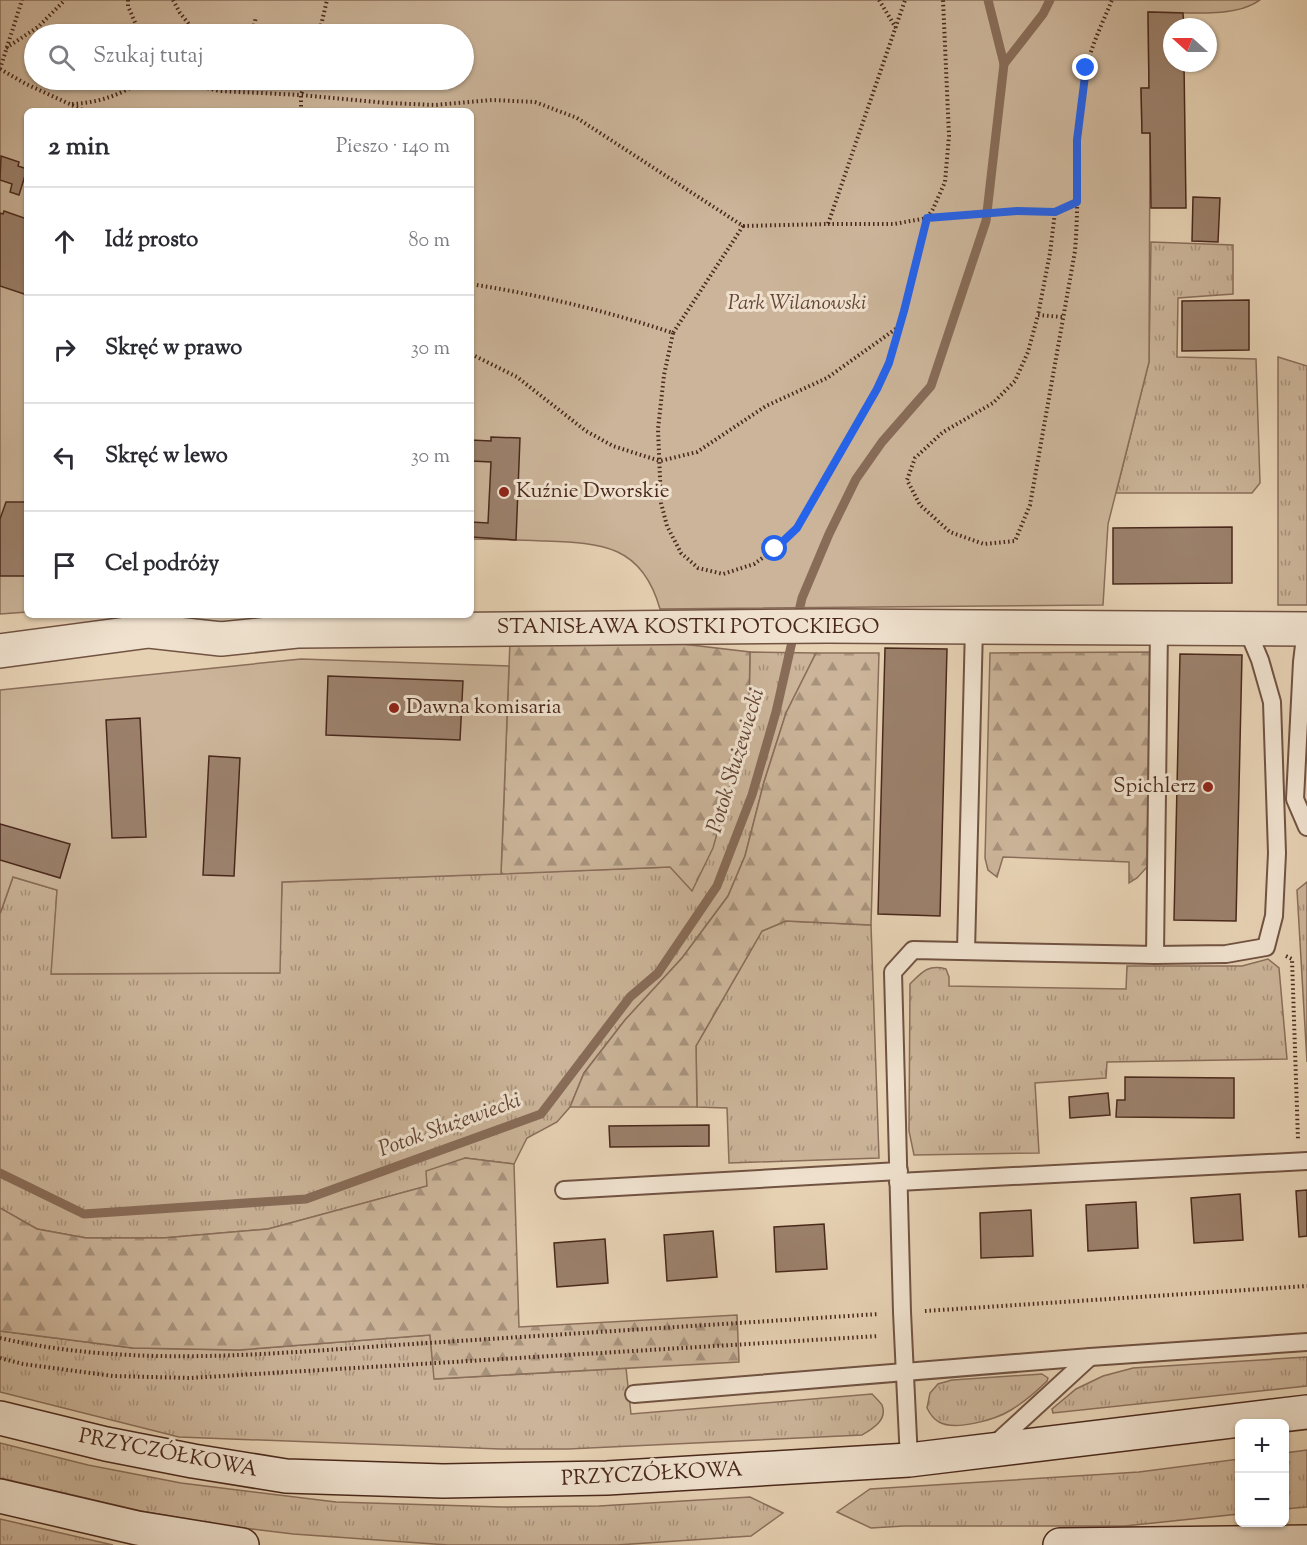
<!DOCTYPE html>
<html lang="pl">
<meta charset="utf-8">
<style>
:root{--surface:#fff;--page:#f7f7f7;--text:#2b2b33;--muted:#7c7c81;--line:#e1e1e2}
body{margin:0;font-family:"Sorts Mill Goudy",serif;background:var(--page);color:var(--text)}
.controls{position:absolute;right:18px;bottom:18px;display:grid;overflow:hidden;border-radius:9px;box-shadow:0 2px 4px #0004}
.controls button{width:54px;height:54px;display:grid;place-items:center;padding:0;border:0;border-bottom:2px solid var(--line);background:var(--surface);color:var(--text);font:30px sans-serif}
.compass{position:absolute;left:1163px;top:18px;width:54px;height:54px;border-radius:50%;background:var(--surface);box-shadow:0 2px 4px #0004;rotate:291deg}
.stop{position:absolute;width:18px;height:18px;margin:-14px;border:4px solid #2563eb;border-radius:50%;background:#fff}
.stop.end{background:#2563eb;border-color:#fff;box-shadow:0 2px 6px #0008}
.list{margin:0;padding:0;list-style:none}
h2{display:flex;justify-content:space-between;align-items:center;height:78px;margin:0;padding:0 24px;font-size:26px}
h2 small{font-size:20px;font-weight:400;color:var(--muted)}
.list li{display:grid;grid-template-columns:39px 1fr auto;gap:18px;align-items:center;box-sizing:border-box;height:108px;padding:0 24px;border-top:2px solid var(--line)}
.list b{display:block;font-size:22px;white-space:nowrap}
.list em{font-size:20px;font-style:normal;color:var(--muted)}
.icon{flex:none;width:33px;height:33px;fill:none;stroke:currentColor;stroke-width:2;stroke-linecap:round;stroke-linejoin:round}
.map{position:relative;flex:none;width:1307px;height:1545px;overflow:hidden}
.search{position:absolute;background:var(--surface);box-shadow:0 2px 4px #0004;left:24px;top:24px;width:450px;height:66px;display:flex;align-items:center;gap:15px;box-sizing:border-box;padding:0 21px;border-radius:33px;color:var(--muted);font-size:22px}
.panel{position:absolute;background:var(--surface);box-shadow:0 2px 4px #0004;left:24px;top:108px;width:450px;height:510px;border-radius:9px}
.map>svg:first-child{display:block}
</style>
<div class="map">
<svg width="1307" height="1545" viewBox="0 0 1307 1545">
<defs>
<pattern id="grass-tufts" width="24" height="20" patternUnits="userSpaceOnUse" patternTransform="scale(1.5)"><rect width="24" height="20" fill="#cbb499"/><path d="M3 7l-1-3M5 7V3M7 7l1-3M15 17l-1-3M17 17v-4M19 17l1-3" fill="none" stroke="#a7927c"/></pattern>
<pattern id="forest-firs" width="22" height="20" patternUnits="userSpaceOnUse" patternTransform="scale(1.5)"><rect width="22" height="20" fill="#cbb499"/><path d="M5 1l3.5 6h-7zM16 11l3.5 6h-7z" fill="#a7927c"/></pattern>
</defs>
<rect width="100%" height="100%" fill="#e6d1b3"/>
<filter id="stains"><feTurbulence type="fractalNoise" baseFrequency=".00333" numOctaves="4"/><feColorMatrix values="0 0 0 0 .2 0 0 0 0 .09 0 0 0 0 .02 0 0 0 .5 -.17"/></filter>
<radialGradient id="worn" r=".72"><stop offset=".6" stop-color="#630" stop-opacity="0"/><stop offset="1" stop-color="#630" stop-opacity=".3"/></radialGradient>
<g fill="url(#grass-tufts)" stroke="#8a6e5a" stroke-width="1.5">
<polygon points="1151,242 1233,245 1233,294 1178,298 1177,357 1256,359 1260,483 1252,493 1116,493 1149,362"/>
<polygon points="1278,357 1307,366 1307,605 1278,605"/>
<polygon points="750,652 816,653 786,713 764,782 745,856 728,896 682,958 625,1020 584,1073 570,1107 557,1122 527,1138 514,1164 465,1158 427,1186 268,1229 163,1238 86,1238 37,1229 0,1208 0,914 13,877 57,890 52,974 279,973 282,882 670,867 749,705"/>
<polygon points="1307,882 1307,1062 1297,890"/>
<polygon points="786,921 871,925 879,1158 729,1163 727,1108 697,1107 696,1046 762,931"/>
<path d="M1268,959l11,9 8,91 -180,3 -1,16 -71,5 4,70 -125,2 -5,-24 1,-147c12,-12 18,-20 36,-15l3,8v9l177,3 1,-23h115z"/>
<path d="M0,1331l133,17 106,2 191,-15 5,44 191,-11 5,46 241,-20c3,3 8,8 10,11 6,15 -10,24 -20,30l-294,14h-68l-321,-12 -179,-45z"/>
<polygon points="1307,1357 1307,1386 1053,1413 1052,1409 1076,1389 1103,1376 1133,1368"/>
<path d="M1042,1374l6,4 -1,3c-11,11 -23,21 -36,29 -16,10 -56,21 -72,12 -6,-3 -9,-8 -12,-14l3,-15 8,-9 14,-4z"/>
<polygon points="0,1443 88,1465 181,1483 336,1502 502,1507 599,1506 750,1497 783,1513 751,1536 617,1545 448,1545 293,1534 227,1526 141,1511 0,1478"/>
<polygon points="1307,1450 1307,1507 1285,1509 1285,1453"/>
<polygon points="1239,1459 1239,1514 1125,1526 904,1526 871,1528 837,1512 870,1489 1139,1472"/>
<polygon points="0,1519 113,1545 0,1545"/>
</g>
<g fill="url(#forest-firs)" stroke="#8a6e5a" stroke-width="1.5">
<polygon points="510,641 657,641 750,652 749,705 728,794 713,848 692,891 670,867 501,874"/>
<polygon points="1150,652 1147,867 1137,878 1129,883 1129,862 1003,857 997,877 988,870 985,858 990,653"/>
<polygon points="816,653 879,653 871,925 786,921 762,931 696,1046 697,1107 570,1107 584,1073 625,1020 682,958 728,896 745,856 764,782 786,713"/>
<polygon points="465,1158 514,1164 519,1327 737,1315 739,1362 434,1379 430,1335 239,1350 133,1348 0,1331 0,1208 37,1229 86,1238 163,1238 268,1229 427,1186 426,1171"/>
</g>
<g fill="#cbb499" stroke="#8a6e5a" stroke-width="1.5" fill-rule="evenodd">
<path d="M0,0h1260c-27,20 -80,11 -112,12l1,76 -8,1 1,44h8l-1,229 -41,162 -5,81 -443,4c-18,-64 -58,-66 -115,-68 -25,-1 -49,-2 -74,-2v-428h-444v501l-27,2zM34,34h430v46h-430z"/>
<polygon points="301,659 509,666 501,874 282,882 280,973 51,974 57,890 13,877 0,914 0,690"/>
</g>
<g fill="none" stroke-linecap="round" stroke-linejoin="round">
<g stroke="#886c58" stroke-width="9">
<polyline points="988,0 1004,64"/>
<polyline points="797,620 802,598 829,534 856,479 882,442 931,386 986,221 1004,64 1043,14 1050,0"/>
<polyline points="0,1173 84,1214 306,1199 541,1114 630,997 658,973 717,886 752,795 776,712 794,633"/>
</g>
</g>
<g fill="#9b806b" stroke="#4a291c" stroke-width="1.5">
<polygon points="1148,12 1183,13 1184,27 1172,27 1172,63 1184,63 1186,208 1151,208 1150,133 1142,133 1141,88 1149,88"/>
<polygon points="1,156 19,162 18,166 27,169 19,195 10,192 12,184 0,180"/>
<polygon points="1193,197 1220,198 1218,242 1192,241"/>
<polygon points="4,211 27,219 27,295 0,286 0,213 3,214"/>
<polygon points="1249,300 1249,350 1182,351 1182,301"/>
<polygon points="491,437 520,438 516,540 471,537 471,522 488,523 491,462 471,461 471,440 491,441"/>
<polygon points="6,502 27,502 27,576 0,576 0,519"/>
<polygon points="1232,527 1232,583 1113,584 1113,528"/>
<polygon points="885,648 947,649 940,916 878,914"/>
<polygon points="1180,654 1242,655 1236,921 1174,920"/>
<polygon points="328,676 463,681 460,740 326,735"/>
<polygon points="140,718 146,837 112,838 106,720"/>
<polygon points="209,756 240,758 234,876 203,875"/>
<polygon points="0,824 70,844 60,878 0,860"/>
<polygon points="1125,1077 1234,1078 1234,1118 1116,1117 1117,1100 1125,1100"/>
<polygon points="1108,1093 1110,1115 1070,1118 1069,1097"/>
<polygon points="709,1125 709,1146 610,1147 609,1126"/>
<polygon points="1307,1190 1307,1236 1299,1237 1296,1191"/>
<polygon points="1240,1194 1243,1240 1194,1243 1191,1198"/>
<polygon points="1136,1202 1138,1248 1088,1251 1086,1205"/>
<polygon points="1031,1210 1033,1256 981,1258 980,1213"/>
<polygon points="824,1224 827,1269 776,1272 774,1227"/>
<polygon points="713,1231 717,1277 667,1281 664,1235"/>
<polygon points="605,1239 608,1283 557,1287 554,1243"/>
</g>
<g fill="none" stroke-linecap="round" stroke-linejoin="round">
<g stroke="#715342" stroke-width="20">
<g id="lane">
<polyline points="1306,629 1302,662 1295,799 1307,827"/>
<polyline points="966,951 974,627"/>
<polyline points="1155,955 1226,954 1266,947 1274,916 1277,853 1272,702 1260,660 1247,629"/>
<polyline points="898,1182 1307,1161"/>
<polyline points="564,1190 899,1171"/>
<polyline points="634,1394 1090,1357 1307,1342"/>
<polyline points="994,1445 1090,1357"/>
<polyline points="909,1460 902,1312 893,972 913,950 1155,955 1159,628"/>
</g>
</g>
<g stroke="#715342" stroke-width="36">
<polyline id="street" points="0,651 149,631 221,639 297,631 828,626 1307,629"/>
</g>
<g stroke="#4a291c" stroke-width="36">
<g id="secondary">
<polyline points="0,1418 106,1444 193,1461 286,1476 443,1481 607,1478 909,1460 1307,1412"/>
<polyline points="0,1496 137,1528 242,1545"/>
<polyline points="1060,1545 1307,1542"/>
</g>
</g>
<g stroke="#4a291c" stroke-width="4" stroke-dasharray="1.5 3" stroke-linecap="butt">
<polyline points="128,0 128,6 140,34"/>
<polyline points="173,0 180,13 197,34"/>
<polyline points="879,0 896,28"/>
<polyline points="252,34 256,17"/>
<polyline points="319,34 327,0"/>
<polyline points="6,48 38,27 65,0"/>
<polyline points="0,69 26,84 85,111"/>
<polyline points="0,69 22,0"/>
<path d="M182,80l11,5 27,6 81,4 86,8 48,2 57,-5 43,2 42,16 166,108 -70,107c-66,-22 -133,-38 -202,-49"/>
<path d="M72,104c27,-1 50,-10 72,-24"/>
<polyline points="301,111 301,95 306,80"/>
<polyline points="1055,212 1077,202"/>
<polyline points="828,224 894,224 927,218 1017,211 1055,212 1050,253 1038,315"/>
<polyline points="743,226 828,224 905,0"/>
<path d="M1062,317l-24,-2 -10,37 -13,29 -22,22 -50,29 -28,26 -8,22 13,25 30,27 34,12 31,-3 15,-36 45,-254c5,-61 -1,-121 11,-181 5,-24 17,-48 26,-70"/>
<polyline points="673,333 664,375 658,429 661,503 667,526 681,553 698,568 723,574 754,564 775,549 797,528 877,389 889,363 920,250 927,218 933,209 945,182 949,136 943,0"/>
<polyline points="471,354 517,377 586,431 613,446 660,461 697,452 766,406 827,378 897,328"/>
<polyline points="1286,956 1292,959 1298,1140"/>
<polyline points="925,1311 1307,1286"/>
<path d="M0,1338c135,31 275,15 412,6 155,-10 311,-20 467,-30"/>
<polyline points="0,1358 23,1364 113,1376 190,1378 879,1336"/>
</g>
<use href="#lane" stroke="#efe1ce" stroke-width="16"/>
<use href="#street" stroke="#efe1ce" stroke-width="33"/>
<use href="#secondary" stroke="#efe1ce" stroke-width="33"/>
</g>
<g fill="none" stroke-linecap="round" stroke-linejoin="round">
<polyline stroke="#2563eb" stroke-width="8" points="775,549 797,528 877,389 889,363 904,311 927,218 1017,211 1055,212 1077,202 1077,140 1086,68"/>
</g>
<g fill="#8f2418" stroke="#efe1ce" stroke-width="2">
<circle cx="504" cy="492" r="6"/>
<circle cx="394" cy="708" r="6"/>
<circle cx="1208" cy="787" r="6"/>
</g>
<g text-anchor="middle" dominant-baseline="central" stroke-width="6" stroke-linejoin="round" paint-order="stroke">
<g font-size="21" font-style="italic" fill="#644535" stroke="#efe1ce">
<text x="797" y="304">Park Wilanowski</text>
</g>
<g font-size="21" fill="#4a291c" stroke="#efe1ce" text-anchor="start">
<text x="516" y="492">Kuźnie Dworskie</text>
<text x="406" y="708">Dawna komisaria</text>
<text x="1196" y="787" text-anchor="end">Spichlerz</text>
</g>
<g font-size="21" fill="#4a291c" stroke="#efe1ce">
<text x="688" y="628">STANISŁAWA KOSTKI POTOCKIEGO</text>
<text transform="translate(168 1454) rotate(11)">PRZYCZÓŁKOWA</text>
<text transform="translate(652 1475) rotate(-3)">PRZYCZÓŁKOWA</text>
</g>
<g font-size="22" font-style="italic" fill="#644535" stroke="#efe1ce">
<text transform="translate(737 761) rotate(-73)">Potok Służewiecki</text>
<text transform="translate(450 1126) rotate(-20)">Potok Służewiecki</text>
</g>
</g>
<rect width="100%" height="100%" filter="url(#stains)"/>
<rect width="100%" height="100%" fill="url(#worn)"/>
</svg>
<div class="controls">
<button>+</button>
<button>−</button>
</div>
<svg class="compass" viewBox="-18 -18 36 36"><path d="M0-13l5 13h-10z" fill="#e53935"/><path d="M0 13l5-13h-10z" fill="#7c7c81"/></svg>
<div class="stop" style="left:775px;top:549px"></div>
<div class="stop end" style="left:1086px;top:68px"></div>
<div class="search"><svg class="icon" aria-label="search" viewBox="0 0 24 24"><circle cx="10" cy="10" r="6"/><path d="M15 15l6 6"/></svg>Szukaj tutaj</div>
<section class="panel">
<h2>2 min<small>Pieszo · 140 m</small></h2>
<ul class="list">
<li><svg class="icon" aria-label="ahead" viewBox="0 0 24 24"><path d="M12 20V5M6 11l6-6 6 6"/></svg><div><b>Idź prosto</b></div><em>80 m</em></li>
<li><svg class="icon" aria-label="right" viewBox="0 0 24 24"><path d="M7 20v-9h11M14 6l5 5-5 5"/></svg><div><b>Skręć w prawo</b></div><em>30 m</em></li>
<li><svg class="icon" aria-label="left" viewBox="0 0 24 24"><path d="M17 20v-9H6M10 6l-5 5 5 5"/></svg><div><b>Skręć w lewo</b></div><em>30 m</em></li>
<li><svg class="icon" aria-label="arrive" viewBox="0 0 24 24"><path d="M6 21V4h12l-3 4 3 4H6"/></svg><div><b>Cel podróży</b></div></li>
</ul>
</section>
</div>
